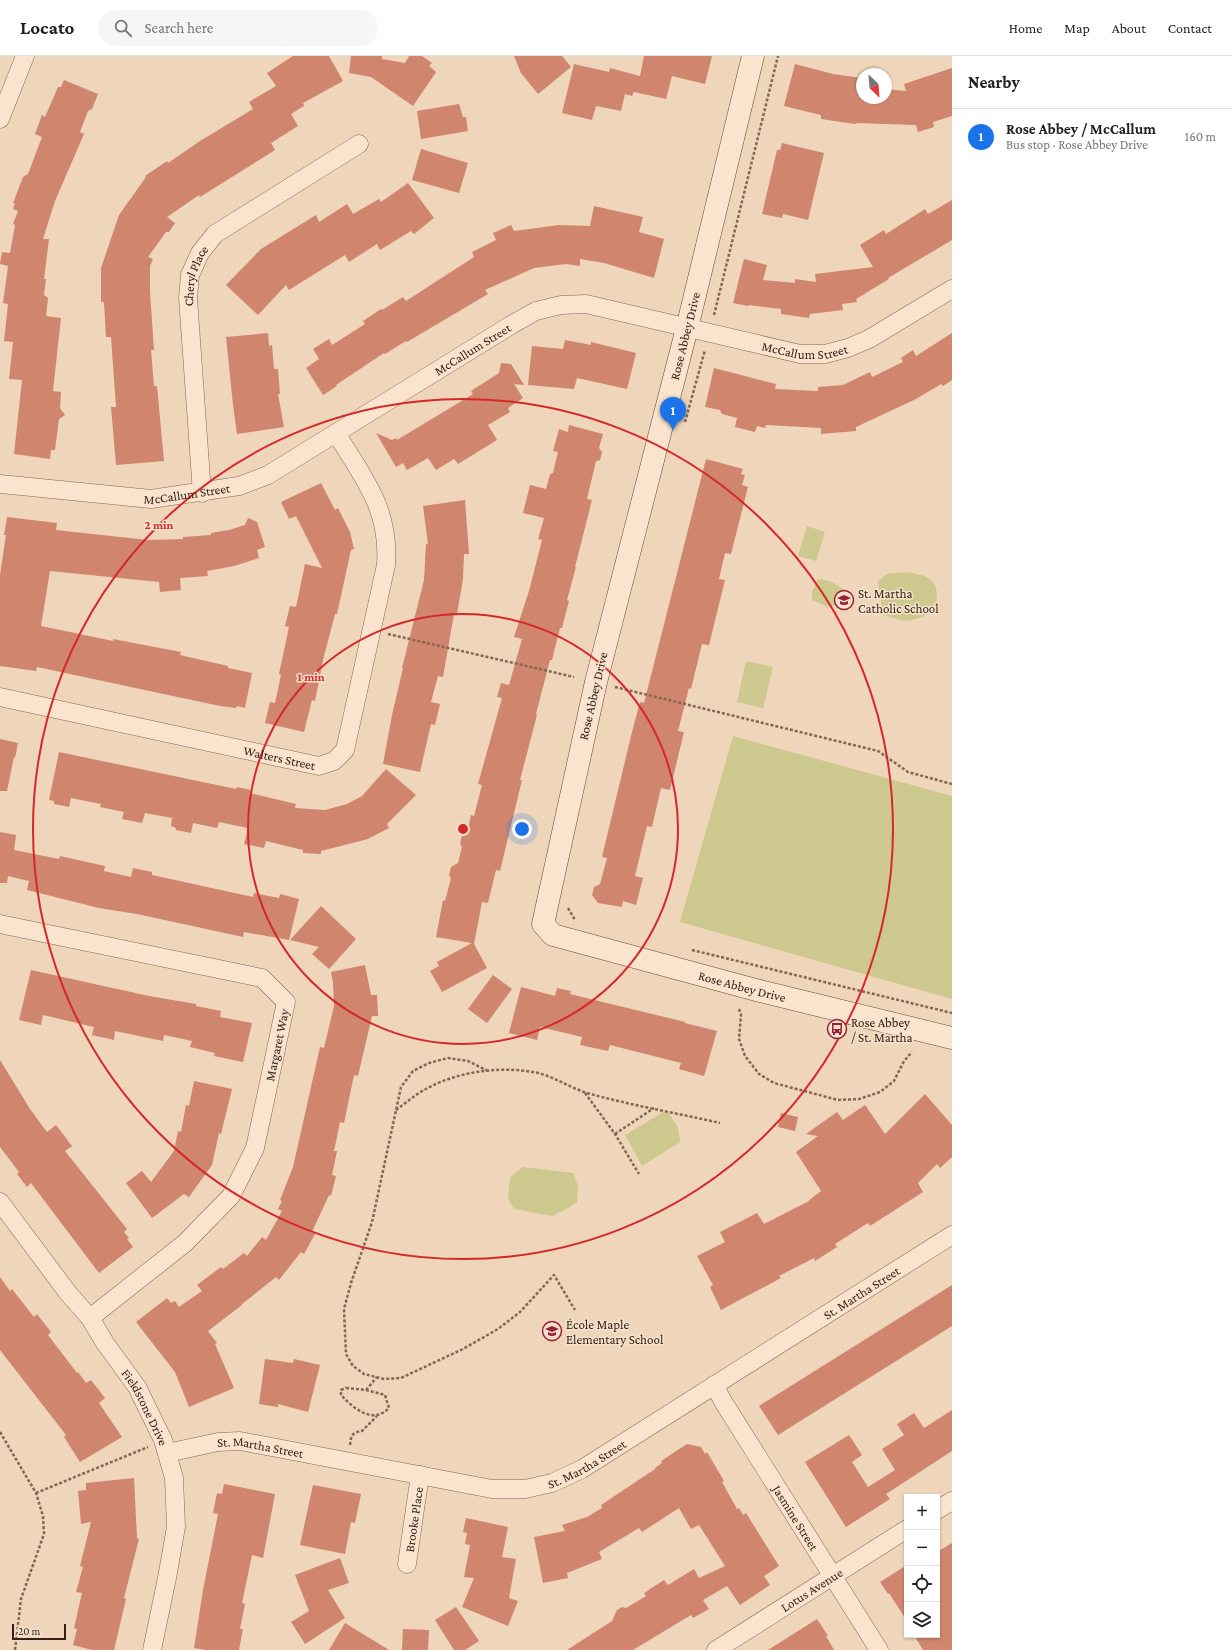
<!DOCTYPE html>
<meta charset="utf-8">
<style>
:root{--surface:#fff;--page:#f6f6f6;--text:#222;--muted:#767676;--line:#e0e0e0;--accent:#1a73e8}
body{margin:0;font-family:"Crimson Pro",serif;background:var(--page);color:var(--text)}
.controls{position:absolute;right:12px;bottom:12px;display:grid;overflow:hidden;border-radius:0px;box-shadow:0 1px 3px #0004}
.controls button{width:36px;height:36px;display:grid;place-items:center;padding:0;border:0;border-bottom:1px solid var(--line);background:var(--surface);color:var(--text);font:20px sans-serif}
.compass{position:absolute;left:856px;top:12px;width:36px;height:36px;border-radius:50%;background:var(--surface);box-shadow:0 1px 3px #0004;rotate:155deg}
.scale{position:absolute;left:12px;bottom:10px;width:54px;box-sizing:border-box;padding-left:4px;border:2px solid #34221a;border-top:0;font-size:11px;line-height:14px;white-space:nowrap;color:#34221a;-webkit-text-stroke:3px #f6e1ca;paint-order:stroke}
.you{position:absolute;left:522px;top:773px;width:14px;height:14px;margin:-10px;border:3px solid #fff;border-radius:50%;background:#1a73e8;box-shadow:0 0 0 6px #1a73e833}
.badge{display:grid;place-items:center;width:26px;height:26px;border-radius:50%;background:var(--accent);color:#fff;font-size:13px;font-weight:700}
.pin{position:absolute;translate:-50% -33px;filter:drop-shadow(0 1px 2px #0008)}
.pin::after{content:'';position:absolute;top:21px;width:14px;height:12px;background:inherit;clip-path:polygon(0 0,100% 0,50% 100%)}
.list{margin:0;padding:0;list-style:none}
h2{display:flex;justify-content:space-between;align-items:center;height:52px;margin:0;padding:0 16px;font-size:17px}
h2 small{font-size:13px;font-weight:400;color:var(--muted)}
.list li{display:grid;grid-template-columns:26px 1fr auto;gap:12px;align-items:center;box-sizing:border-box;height:56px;padding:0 16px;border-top:1px solid var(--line)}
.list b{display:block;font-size:15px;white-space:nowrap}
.list p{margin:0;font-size:13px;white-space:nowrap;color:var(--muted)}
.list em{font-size:13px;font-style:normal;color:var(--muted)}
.icon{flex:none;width:22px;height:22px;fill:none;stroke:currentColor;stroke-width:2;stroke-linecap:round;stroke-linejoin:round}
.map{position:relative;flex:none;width:952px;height:1594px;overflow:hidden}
header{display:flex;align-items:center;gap:24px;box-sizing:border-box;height:56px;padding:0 20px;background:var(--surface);border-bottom:1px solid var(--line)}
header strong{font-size:19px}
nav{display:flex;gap:22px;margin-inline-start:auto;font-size:14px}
.search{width:280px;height:36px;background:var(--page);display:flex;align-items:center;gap:10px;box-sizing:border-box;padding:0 14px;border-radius:22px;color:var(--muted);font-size:15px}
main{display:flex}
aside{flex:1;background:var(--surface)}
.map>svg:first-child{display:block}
</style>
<header>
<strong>Locato</strong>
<div class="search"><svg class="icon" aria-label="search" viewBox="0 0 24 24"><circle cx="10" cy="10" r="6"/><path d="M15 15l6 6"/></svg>Search here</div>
<nav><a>Home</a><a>Map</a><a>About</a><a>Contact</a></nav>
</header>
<main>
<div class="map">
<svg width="952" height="1594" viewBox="0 0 952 1594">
<rect width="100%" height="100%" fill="#efd5ba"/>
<g fill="#cdc98e">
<polygon points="807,470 825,476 816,505 798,500"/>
<path d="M906,516c27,3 36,12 28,39 -21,11 -29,13 -51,3l-5,-33 9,-7z"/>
<path d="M818,523c10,1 18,4 26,11l-7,14 -9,3 -16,-7v-9z"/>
<polygon points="746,605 773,611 763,652 737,646"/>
<polygon points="733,680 952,740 952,943 680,866"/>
<polygon points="667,1054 678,1072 680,1086 642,1110 625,1079"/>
<polygon points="523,1111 573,1117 578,1130 577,1146 568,1152 552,1160 514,1153 508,1143 510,1121"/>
</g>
<g fill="#cf856e">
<polygon points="293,0 329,0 343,25 303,47 304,50 291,58 298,70 271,87 275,94 200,141 199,139 167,161 175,167 169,176 166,176 148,201 153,203 150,210 150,236 154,294 151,294 154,330 157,330 164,405 116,409 111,351 116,351 111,281 106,281 104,246 101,246 101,212 119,159 146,121 145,120 167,105 168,107 200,85 253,53 249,46 276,30 267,17"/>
<polygon points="351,0 382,0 382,3 405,7 409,0 422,0 432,7 429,10 436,16 413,50 371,21 349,17"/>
<polygon points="514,0 562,0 571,11 538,38 521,17"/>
<polygon points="644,0 712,0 705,28 672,20 666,43 634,36 632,40 625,38 621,55 596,50 592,64 562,57 574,8 609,16 610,12 640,20"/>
<polygon points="795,8 833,18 862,22 862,42 886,42 886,33 906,35 904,28 952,12 952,60 933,66 934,71 918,76 916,69 856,67 855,68 821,63 821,59 784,50"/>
<polygon points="64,24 98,38 92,53 88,55 80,76 84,78 55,145 43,183 49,183 44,223 46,223 44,239 48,242 46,260 61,262 53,335 61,336 60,352 65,359 59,363 55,394 51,394 50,403 14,398 22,324 9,323 13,286 4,285 8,248 3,247 8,210 0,208 2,196 10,197 15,169 13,168 18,155 13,153 15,147 13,147 23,121 28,118 42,81 35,78 42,59 45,61 58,31 61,31"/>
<polygon points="459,48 463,61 466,61 468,75 421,83 417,55"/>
<polygon points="782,87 824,97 808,164 783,158 782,162 762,158 777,94 780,94"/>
<polygon points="421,93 468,107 459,137 412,124"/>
<polygon points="408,127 434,162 414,178 411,175 380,194 377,188 349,206 345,199 289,234 286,229 258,259 226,229 261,193 316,159 319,166 347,148 353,158 379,143 381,146"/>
<polygon points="952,144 952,184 888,222 889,223 856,243 857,246 842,248 843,254 810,258 809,262 781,258 781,253 749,249 748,250 733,247 744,203 767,209 763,224 795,227 795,223 816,226 815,218 873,211 860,189 884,174 886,178 925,153 928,158"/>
<polygon points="594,150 643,161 639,176 664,183 654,222 604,207 580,203 580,210 566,208 534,212 485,234 488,238 407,286 406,285 385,298 384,297 336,329 337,330 323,339 306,312 319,303 313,293 329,283 332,289 365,268 363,265 381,253 382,254 403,241 406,245 474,201 472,196 496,184 493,177 511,169 514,175 559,169 590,170"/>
<polygon points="268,277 269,290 272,289 274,313 278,313 280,338 278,338 284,371 237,378 233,349 226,281"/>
<polygon points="952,277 952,324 943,330 941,328 916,343 856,371 856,375 821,378 821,372 766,369 765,372 757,370 755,376 735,371 737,362 722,358 720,354 705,351 714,312 776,328 775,333 818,335 818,331 843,329 870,316 872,321 903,306 901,302 913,294 916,300"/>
<polygon points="565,284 591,289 591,286 636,297 627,333 577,322 574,333 528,329 532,290 563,293"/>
<polygon points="501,307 511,308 524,329 514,328 523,342 508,352 510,356 488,369 497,384 458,408 454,403 436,414 428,402 407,414 403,407 396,411 376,377 392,384 396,382 397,384 473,338 471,335 499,317"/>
<polygon points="569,369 603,378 599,392 602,396 600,404 596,405 587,443 592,444 575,511 576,511 567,544 569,545 562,572 560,572 552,604 550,604 536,658 537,659 520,724 522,724 500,815 496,814 488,847 482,846 474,888 487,912 442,936 430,915 439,910 437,906 472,887 436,881 443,844 445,845 451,822 449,819 451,811 458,807 462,791 460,788 462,779 467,777 471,759 474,760 482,729 478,728 502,642 497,641 501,627 509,629 522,583 514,581 529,535 542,484 538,483 544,462 523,457 530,429 546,433 550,418 553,417 558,396 553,395 559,373 568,376"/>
<polygon points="706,403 743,413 741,418 745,419 742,429 748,431 731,498 725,497 719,523 725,524 709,589 702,588 691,633 689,632 678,675 684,676 670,734 661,732 652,771 647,770 635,820 643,822 636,849 623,845 622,851 598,847 592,839 594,831 600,828 607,802 602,801 631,680 640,646 644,647"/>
<polygon points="321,427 335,454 338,452 350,476 354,493 351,494 337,558 335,558 323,604 315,645 312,644 304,676 265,667 270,646 275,647 281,619 279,618 289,571 285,570 290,550 296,551 305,508 322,512 296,460 289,463 281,446"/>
<polygon points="465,444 469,498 464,498 463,523 457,558 454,558 443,621 438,620 431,646 440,648 435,669 431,668 420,716 383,708 392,659 403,612 402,612 424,524 426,488 428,488 423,450"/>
<polygon points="7,461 57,467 56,474 148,484 183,483 183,481 211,479 211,477 229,474 245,469 248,462 257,466 265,491 257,494 259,502 234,510 207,515 208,520 180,522 181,534 160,536 159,526 50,515 41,570 113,585 113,583 181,596 180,599 228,610 228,612 252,617 245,652 237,650 236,652 220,650 37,611 36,615 0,610 0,519 6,479 4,479"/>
<polygon points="0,683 18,687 15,702 14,701 7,735 0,735"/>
<polygon points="59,696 236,733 237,731 251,734 250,737 296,748 295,752 325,754 347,748 362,740 386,713 416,739 387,768 389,772 368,783 321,795 321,798 303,797 303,794 266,785 264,792 244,788 248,772 219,766 217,772 193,767 191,777 176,774 176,772 171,770 172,762 145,757 142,767 122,763 124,756 100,751 101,748 71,742 69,751 54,748 54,745 49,744"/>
<polygon points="0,776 16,779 14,794 59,803 60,800 105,810 104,815 131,821 133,812 152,816 152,819 253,841 254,837 279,842 280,838 299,843 289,884 244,876 243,881 137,858 99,852 27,834 29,825 8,820 7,827 0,827"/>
<polygon points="321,850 356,883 329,913 312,898 319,891 290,884"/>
<polygon points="365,909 371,939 377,939 378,960 372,960 358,1020 354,1019 344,1067 340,1066 334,1095 337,1095 332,1119 336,1120 331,1140 329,1139 312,1176 315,1178 304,1198 301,1196 279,1224 276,1221 242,1248 242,1249 208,1275 217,1287 215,1288 234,1332 189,1351 175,1316 136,1266 167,1242 171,1247 175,1245 179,1251 202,1235 197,1229 221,1211 223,1213 244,1197 247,1200 262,1181 266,1184 282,1155 278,1153 282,1145 280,1144 293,1111 320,991 324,992 334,950 333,927 331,916"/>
<polygon points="31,914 149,940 196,948 196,950 221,955 220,961 252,967 243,1006 214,1000 215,997 190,991 192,985 164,979 163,985 115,975 114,984 92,979 94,971 43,959 41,969 19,964"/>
<polygon points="493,919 512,933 487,967 468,953"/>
<polygon points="521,931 555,940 557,932 571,935 570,938 685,966 685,967 717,975 704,1020 679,1013 681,1007 610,989 608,995 580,989 582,981 540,971 537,984 509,977"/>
<polygon points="0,1004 30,1053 47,1076 56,1069 72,1090 65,1095 127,1173 124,1176 129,1182 127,1183 133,1191 99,1217 31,1127 27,1131 17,1118 19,1116 0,1091"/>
<polygon points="194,1025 232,1033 221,1078 219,1077 212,1109 189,1141 184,1138 152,1162 126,1127 142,1115 151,1126 174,1095 178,1075 181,1076 186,1049 189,1050"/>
<polygon points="925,1038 952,1069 952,1101 940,1112 937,1108 918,1127 923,1136 870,1170 868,1167 835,1188 837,1191 815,1205 814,1202 779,1220 781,1222 721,1254 710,1231 713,1229 697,1200 725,1186 720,1176 757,1157 764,1168 807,1146 821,1135 796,1096 818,1080 806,1078 837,1056 843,1064 865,1049 885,1078"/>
<polygon points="781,1057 798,1061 795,1075 778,1071"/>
<polygon points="0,1221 10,1235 12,1233 34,1261 37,1258 51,1276 48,1279 77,1317 78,1316 86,1327 91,1324 105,1342 99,1347 122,1381 80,1406 64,1381 66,1379 0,1294"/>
<polygon points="952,1229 952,1270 778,1379 759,1350"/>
<polygon points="265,1303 293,1307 294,1303 320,1309 308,1356 278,1348 278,1351 259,1348"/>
<polygon points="952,1354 952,1395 886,1438 890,1443 846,1471 805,1406 849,1379 862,1399 852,1406 868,1431 895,1414 882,1393 904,1379 897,1368 914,1357 924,1372"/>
<polygon points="687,1388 701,1391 705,1398 707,1396 724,1425 722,1426 737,1453 739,1452 743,1459 746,1457 779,1510 764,1520 770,1529 740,1549 727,1530 703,1544 709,1553 693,1562 691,1559 633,1594 567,1594 612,1565 617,1554 622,1551 626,1552 646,1540 644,1537 664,1524 668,1529 694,1513 699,1522 725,1510 699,1469 691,1473 679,1452 642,1476 639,1472 599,1496 602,1503 567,1517 568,1522 543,1527 534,1481 565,1475 562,1469 587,1461 602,1452 601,1449 655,1413 655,1412 662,1407 661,1405"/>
<polygon points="134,1422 137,1482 139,1483 124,1542 126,1543 114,1594 92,1594 73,1589 77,1573 74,1572 82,1537 76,1536 83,1511 80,1510 91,1466 81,1468 78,1435 86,1434 86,1427"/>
<polygon points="224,1428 275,1438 263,1502 252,1499 242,1547 245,1548 240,1573 243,1573 239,1594 206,1594 194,1592 203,1534 218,1458 213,1457 217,1437 222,1438"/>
<polygon points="313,1429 361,1438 355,1467 351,1466 345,1498 300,1489"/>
<polygon points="466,1462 508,1471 502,1501 516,1503 509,1542 518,1545 508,1570 462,1551 474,1522 464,1521 470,1489 465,1488 467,1477 463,1476"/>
<polygon points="952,1487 952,1594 923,1594 914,1579 937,1579 937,1496"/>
<polygon points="340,1502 349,1527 328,1534 345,1562 305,1588 291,1566 309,1555 295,1519"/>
<polygon points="907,1509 907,1565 889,1537 888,1538 880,1526"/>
<polygon points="456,1551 479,1585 465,1594 454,1594 435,1564"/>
<polygon points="817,1563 828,1580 826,1580 834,1594 768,1594"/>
<polygon points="345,1567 389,1594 329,1594"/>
<polygon points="403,1573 429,1574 428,1594 402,1594"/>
</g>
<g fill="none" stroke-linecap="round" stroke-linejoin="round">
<g stroke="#866554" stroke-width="19">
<g id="street">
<polyline points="0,63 25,0"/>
<path id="s1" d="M0,428l151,15 88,-13 29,-11 243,-150 25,-14 25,-6 25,-1 214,50h25l23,-6 21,-9 83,-50"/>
<path id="s2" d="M202,437l-14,-195 2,-23 10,-22 15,-19 144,-90"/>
<path id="s3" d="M0,641l319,69 15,-5 11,-11 41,-185c4,-56 -22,-86 -50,-132"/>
<polyline points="0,868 262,922 286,946 255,1092 231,1140 185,1187 90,1262"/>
<path id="s4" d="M0,1146l68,91 22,25 15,25 32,44 26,53 11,38 2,49 -9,51 -15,72"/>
<path id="s5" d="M714,1329l10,18 155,247"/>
<path id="s6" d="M167,1397l51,-11 22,-1 252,48h33l27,-6 30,-14 370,-234"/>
<polyline points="937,1454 952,1445"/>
<path id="s7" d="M407,1508l13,-89"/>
<path id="s8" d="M716,1594l191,-121"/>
</g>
</g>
<g stroke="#674738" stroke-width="23">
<g id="secondary">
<path id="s9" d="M753,0l-66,272 -91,354 -53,242 10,11 203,55 196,48"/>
</g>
</g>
<g stroke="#866554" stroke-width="2.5" stroke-dasharray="3 2" stroke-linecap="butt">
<polyline points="714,259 778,0"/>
<polyline points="685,366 705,294"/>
<polyline points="388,578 574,621"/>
<polyline points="615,631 878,695 908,716 952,728"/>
<polyline points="568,852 575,864"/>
<polyline points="692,894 952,957"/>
<polyline points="739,953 741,959 739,983 745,1000 759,1018 774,1027 838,1044 859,1043 880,1036 894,1025 904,1005 912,996"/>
<polyline points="488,1015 468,1005 448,1002 429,1007 413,1015 401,1031 372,1166 351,1227 344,1253 346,1298 353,1310 364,1318 384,1323 401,1322 463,1293 498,1273 520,1256 554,1219 575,1254"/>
<polyline points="585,1037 615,1078 639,1118"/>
<path d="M396,1054c10,-7 20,-16 30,-21 30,-17 72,-23 107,-17 19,3 35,15 54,21 43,12 89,20 133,30"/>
<polyline points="615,1078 654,1052"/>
<path d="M346,1332l20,2 19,5 4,13c-16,17 -36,0 -48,-13v-5z"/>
<polyline points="366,1334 377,1321"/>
<polyline points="0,1376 36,1437 43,1460 44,1478 21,1543 15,1594"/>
<path d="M350,1389c1,-9 2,-13 12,-14l15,-15"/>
<polyline points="36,1437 148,1391"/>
</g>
<use href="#street" stroke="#fae4cd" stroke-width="18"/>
<use href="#secondary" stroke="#fae4cd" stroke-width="22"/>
</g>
<g fill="none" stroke="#d62828" stroke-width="2">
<circle cx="463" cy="773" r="215"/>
<circle cx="463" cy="773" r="430"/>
</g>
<defs>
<g id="school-ring" transform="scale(1)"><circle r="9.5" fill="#f6e1ca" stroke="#972238" stroke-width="1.5"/><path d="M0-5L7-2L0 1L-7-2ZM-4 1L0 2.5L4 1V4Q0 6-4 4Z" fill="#972238"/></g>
<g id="bus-ring" transform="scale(1)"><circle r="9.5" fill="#f6e1ca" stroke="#972238" stroke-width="1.5"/><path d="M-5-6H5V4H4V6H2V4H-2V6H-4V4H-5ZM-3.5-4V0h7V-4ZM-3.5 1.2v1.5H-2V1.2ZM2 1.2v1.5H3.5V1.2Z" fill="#972238"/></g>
</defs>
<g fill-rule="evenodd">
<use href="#school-ring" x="844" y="544"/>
<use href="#bus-ring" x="837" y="973"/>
<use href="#school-ring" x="552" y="1275"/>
</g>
<g text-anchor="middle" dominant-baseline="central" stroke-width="3" stroke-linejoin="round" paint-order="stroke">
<g font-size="13" fill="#34221a" stroke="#f6e1ca">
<text stroke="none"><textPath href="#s2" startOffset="219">Cheryl Place</textPath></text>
<text transform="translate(685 280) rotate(-76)">Rose Abbey Drive</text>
<text stroke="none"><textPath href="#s1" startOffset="861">McCallum Street</textPath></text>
<text stroke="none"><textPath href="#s1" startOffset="512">McCallum Street</textPath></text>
<text stroke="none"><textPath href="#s1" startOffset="188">McCallum Street</textPath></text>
<text transform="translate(593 640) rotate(-77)">Rose Abbey Drive</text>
<text stroke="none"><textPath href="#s3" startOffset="286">Walters Street</textPath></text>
<text stroke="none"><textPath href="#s9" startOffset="1104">Rose Abbey Drive</textPath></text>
<text transform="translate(277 989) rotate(-78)">Margaret Way</text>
<text stroke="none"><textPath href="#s6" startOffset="755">St. Martha Street</textPath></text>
<text stroke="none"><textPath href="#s4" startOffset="252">Fieldstone Drive</textPath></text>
<text stroke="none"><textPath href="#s6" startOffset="95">St. Martha Street</textPath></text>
<text stroke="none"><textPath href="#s6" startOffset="431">St. Martha Street</textPath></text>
<text stroke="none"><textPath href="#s5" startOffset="156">Jasmine Street</textPath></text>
<text stroke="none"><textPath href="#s7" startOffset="45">Brooke Place</textPath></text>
<text stroke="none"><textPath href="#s8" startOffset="113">Lotus Avenue</textPath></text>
</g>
<g font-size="13" fill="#34221a" stroke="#f6e1ca" text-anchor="start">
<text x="858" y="537">St. Martha<tspan x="858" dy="15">Catholic School</tspan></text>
<text x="851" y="966">Rose Abbey<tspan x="851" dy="15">/ St. Martha</tspan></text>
<text x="566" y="1268">École Maple<tspan x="566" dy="15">Elementary School</tspan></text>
</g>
</g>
<circle cx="463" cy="773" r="6" fill="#d62828" stroke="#f6e1ca" stroke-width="2"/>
<g font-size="12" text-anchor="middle" font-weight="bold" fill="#d62828" stroke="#f6e1ca" stroke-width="3" stroke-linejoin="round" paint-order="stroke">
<text x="159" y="473">2 min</text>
<text x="311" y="625">1 min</text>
</g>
</svg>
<div class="controls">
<button>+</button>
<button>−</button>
<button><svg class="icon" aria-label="locate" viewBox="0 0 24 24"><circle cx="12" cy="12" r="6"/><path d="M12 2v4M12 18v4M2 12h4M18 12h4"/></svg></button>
<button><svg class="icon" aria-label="layers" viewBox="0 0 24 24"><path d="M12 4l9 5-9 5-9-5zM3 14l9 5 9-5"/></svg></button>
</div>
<svg class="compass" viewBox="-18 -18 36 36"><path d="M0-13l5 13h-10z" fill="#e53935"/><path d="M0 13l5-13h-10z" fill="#767676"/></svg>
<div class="scale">20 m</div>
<div class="you"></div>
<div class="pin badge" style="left:673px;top:374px">1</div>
</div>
<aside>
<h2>Nearby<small></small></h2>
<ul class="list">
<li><span class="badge">1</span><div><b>Rose Abbey / McCallum</b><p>Bus stop · Rose Abbey Drive</p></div><em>160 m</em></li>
</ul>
</aside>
</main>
